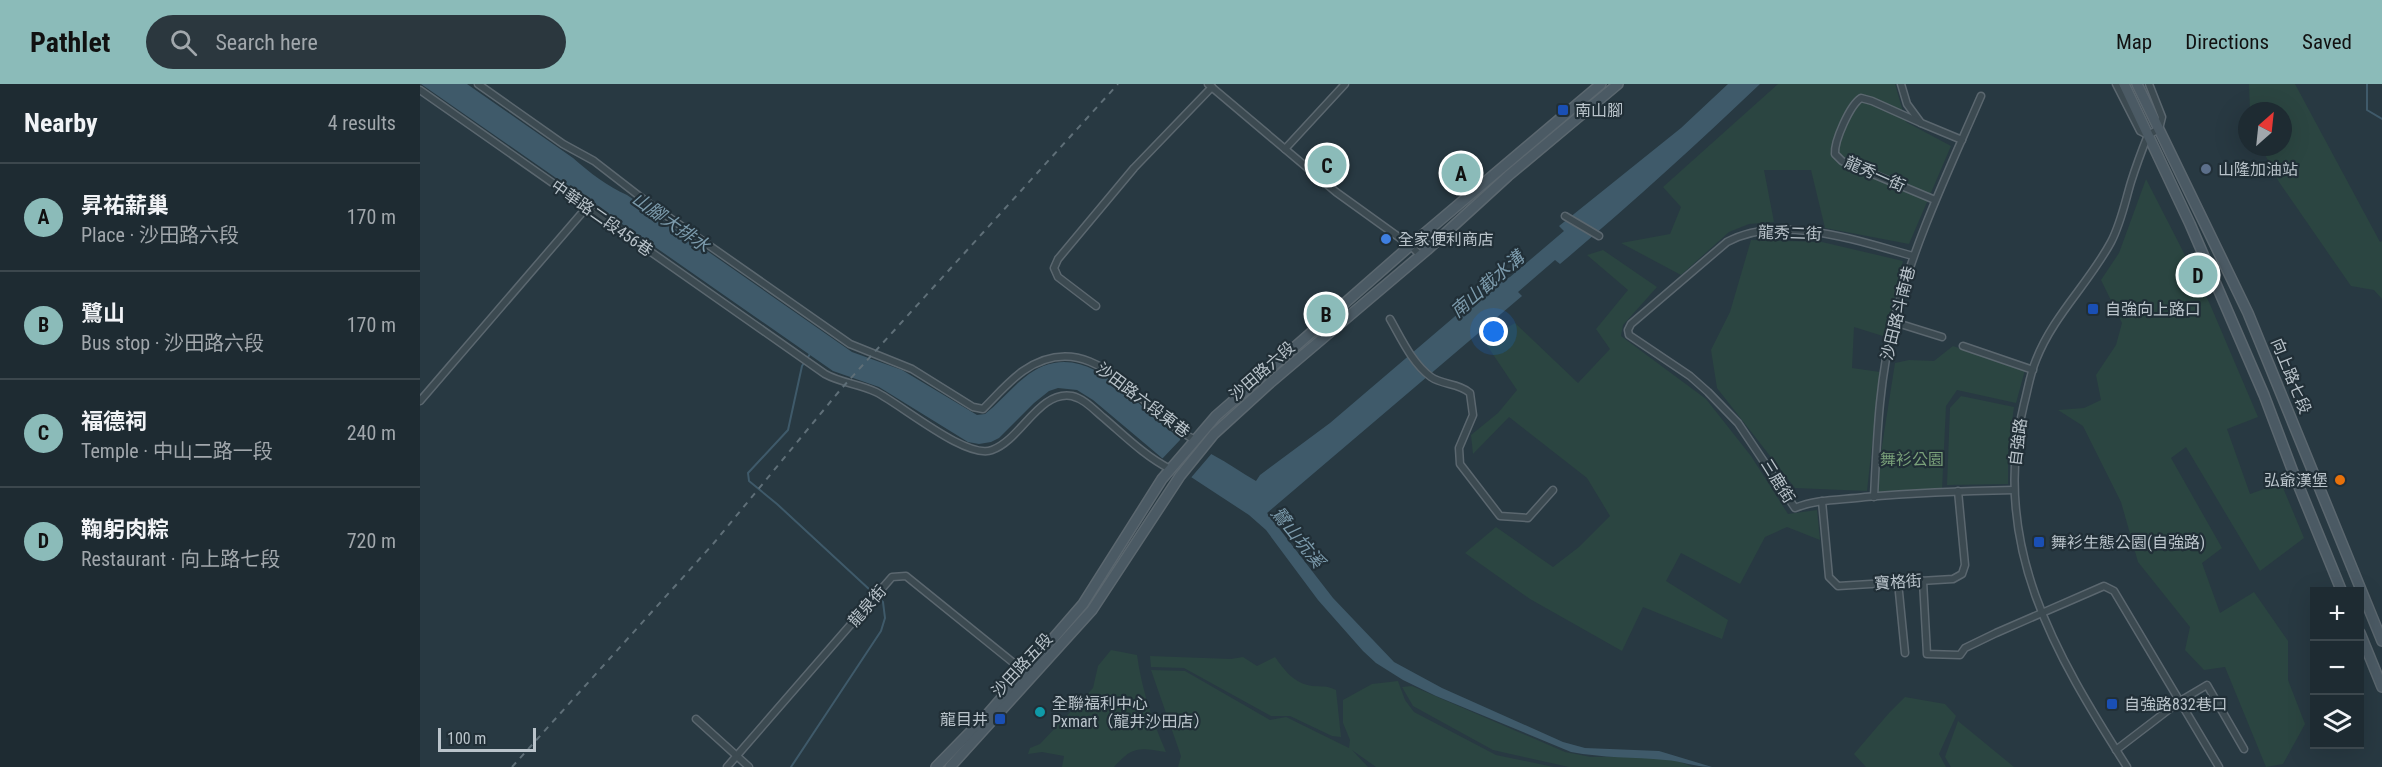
<!DOCTYPE html>
<meta charset="utf-8">
<style>
:root{--surface:#1e2b32;--page:#2b373e;--text:#f1f3f6;--muted:#a1a7ac;--line:#3c474d;--accent:#8bbbb9}
body{margin:0;font-family:"Roboto Condensed","Noto Sans TC",sans-serif;background:var(--page);color:var(--text)}
.controls{position:absolute;right:18px;bottom:18px;display:grid;overflow:hidden;border-radius:0px;box-shadow:0 6px 24px #0002}
.controls button{width:54px;height:54px;display:grid;place-items:center;padding:0;border:0;border-bottom:2px solid var(--line);background:var(--surface);color:var(--text);font:30px sans-serif}
.compass{position:absolute;left:1818px;top:18px;width:54px;height:54px;border-radius:50%;background:var(--surface);box-shadow:0 6px 24px #0002;rotate:27deg}
.scale{position:absolute;left:18px;bottom:15px;width:98px;box-sizing:border-box;padding-left:6px;border:3px solid #bac4cb;border-top:0;font-size:16px;line-height:21px;white-space:nowrap;color:#bac4cb;-webkit-text-stroke:4px #212f37;paint-order:stroke}
.you{position:absolute;left:1074px;top:248px;width:21px;height:21px;margin:-15px;border:4px solid #fff;border-radius:50%;background:#1a73e8;box-shadow:0 0 0 9px #1a73e833}
.badge{display:grid;place-items:center;width:39px;height:39px;border-radius:50%;background:var(--accent);color:#111;font-size:20px;font-weight:700}
.pin{position:absolute;translate:-50% -50%;border:3px solid #fff;box-shadow:0 2px 6px #0006}
.list{margin:0;padding:0;list-style:none}
h2{display:flex;justify-content:space-between;align-items:center;height:78px;margin:0;padding:0 24px;font-size:26px}
h2 small{font-size:20px;font-weight:400;color:var(--muted)}
.list li{display:grid;grid-template-columns:39px 1fr auto;gap:18px;align-items:center;box-sizing:border-box;height:108px;padding:0 24px;border-top:2px solid var(--line)}
.list b{display:block;font-size:22px;white-space:nowrap}
.list p{margin:0;font-size:20px;white-space:nowrap;color:var(--muted)}
.list em{font-size:20px;font-style:normal;color:var(--muted)}
.icon{flex:none;width:33px;height:33px;fill:none;stroke:currentColor;stroke-width:2;stroke-linecap:round;stroke-linejoin:round}
.map{position:relative;flex:none;width:1962px;height:683px;overflow:hidden}
header{display:flex;align-items:center;gap:36px;box-sizing:border-box;height:84px;padding:0 30px;background:var(--accent);color:#111}
header strong{font-size:28px}
nav{display:flex;gap:33px;margin-inline-start:auto;font-size:21px}
.search{width:420px;height:54px;background:var(--page);display:flex;align-items:center;gap:15px;box-sizing:border-box;padding:0 21px;border-radius:33px;color:var(--muted);font-size:22px}
main{display:flex}
aside{flex:1;background:var(--surface)}
.map>svg:first-child{display:block}
</style>
<header>
<strong>Pathlet</strong>
<div class="search"><svg class="icon" aria-label="search" viewBox="0 0 24 24"><circle cx="10" cy="10" r="6"/><path d="M15 15l6 6"/></svg>Search here</div>
<nav><a>Map</a><a>Directions</a><a>Saved</a></nav>
</header>
<main>
<aside>
<h2>Nearby<small>4 results</small></h2>
<ul class="list">
<li><span class="badge">A</span><div><b>昇祐薪巢</b><p>Place · 沙田路六段</p></div><em>170 m</em></li>
<li><span class="badge">B</span><div><b>鷺山</b><p>Bus stop · 沙田路六段</p></div><em>170 m</em></li>
<li><span class="badge">C</span><div><b>福德祠</b><p>Temple · 中山二路一段</p></div><em>240 m</em></li>
<li><span class="badge">D</span><div><b>鞠躬肉粽</b><p>Restaurant · 向上路七段</p></div><em>720 m</em></li>
</ul>
</aside>
<div class="map">
<svg width="1962" height="683" viewBox="0 0 1962 683">
<rect width="100%" height="100%" fill="#283942"/>
<g fill="#2b4541">
<polygon points="1358,0 1475,0 1486,38 1531,62 1489,160 1405,144 1391,86 1344,86 1354,138 1329,140 1309,148 1261,191 1201,159 1250,150 1261,123 1243,103"/>
<polygon points="1829,0 1875,0 1960,158 1962,157 1962,215 1954,206 1931,202 1859,98 1841,63 1863,63 1863,27 1830,27"/>
<polygon points="1726,95 1789,218 1838,333 1807,345 1830,410 1861,399 1884,454 1840,487 1766,363 1751,374 1802,464 1782,479 1800,529 1834,508 1868,557 1868,596 1885,640 1863,680 1846,683 1805,583 1784,586 1765,566 1770,543 1718,478 1701,418 1663,342 1638,326 1664,324 1681,316 1676,291 1696,261 1702,239 1681,196 1699,169"/>
<polygon points="1331,156 1402,158 1483,177 1466,253 1434,243 1432,284 1460,288 1447,407 1375,404 1297,304 1291,266 1310,228"/>
<polygon points="1183,166 1237,203 1203,241 1201,252 1286,315 1331,372 1368,430 1397,426 1400,456 1367,443 1345,453 1320,500 1261,469 1246,497 1308,536 1302,555 1223,523 1202,567 1110,515 1045,469 1076,443 1133,483 1159,463 1190,432 1167,394 1089,333 1053,370 1051,351 1078,329 1097,306 1064,257 1095,239 1158,299 1190,265 1176,245 1208,206 1167,171"/>
<polygon points="1533,262 1605,286 1596,319 1537,306 1526,322 1522,406 1454,413 1475,279 1489,276 1514,277"/>
<polygon points="1541,312 1594,323 1588,368 1588,400 1527,401 1530,324"/>
<path d="M691,566l26,5c5,35 15,65 29,97 -26,-4 -33,-7 -52,15h-52l2,-11 -22,-4 -14,2 2,-6 10,-4 53,-56 5,-22z"/>
<path d="M730,572l81,3 12,-2 14,9 18,-9c10,14 19,26 37,29 10,1 14,-1 24,4l5,47 -9,-1 -42,-20h-19l-87,-48 -33,-1z"/>
<polygon points="731,586 765,587 850,636 866,633 929,664 930,656 923,639 923,616 952,600 978,597 985,616 994,628 1076,671 1134,683 956,683 932,666 948,683 758,683 761,672"/>
<polygon points="992,602 1145,668 1171,673 1245,672 1273,683 1149,683 1073,666 993,622 982,603"/>
<polygon points="1485,613 1525,620 1536,632 1519,670 1526,683 1446,683 1434,670 1469,629"/>
<polygon points="1538,637 1594,683 1531,683 1525,673"/>
</g>
<path fill="#3f5a6a" d="M1,0h46l106,74c17,15 34,28 54,37l225,157 50,18 75,45 8,-1c22,-17 40,-46 69,-51 47,-9 87,48 122,72 12,8 25,13 37,20 15,8 29,18 43,26l4,-6 70,-52 171,-146 2,-2 3,4 4,-2 54,-46 -5,-5 122,-98 47,-44h32c-65,62 -131,122 -200,180l-5,-4 -37,32 4,4 -255,217 66,85 61,64 48,26 121,54 22,6 74,3 53,16c-17,0 -31,-6 -47,-7 -31,-3 -63,-2 -94,-8l-135,-56 -33,-16 -27,-17 -13,-12 -45,-51 -52,-70 -17,-15 -87,-57 -69,-58 -16,-10 -19,-2 -9,3 -15,12 -35,35 -8,4 -12,2 -11,-2 -89,-55 -46,-16z"/>
<polygon fill="#283942" points="761,351 793,368 769,396 741,376 760,356"/>
<g fill="none" stroke-linecap="round" stroke-linejoin="round">
<g stroke="#3f5a6a" stroke-width="2">
<polyline points="1947,0 1947,26 1962,35"/>
<polyline points="371,683 461,547 465,534 463,518 357,420 329,397 328,389 368,346 382,282 390,270"/>
</g>
<g stroke="#5b676f" stroke-width="9">
<g id="street">
<path d="M58,0l85,60 31,17 53,41 203,142 62,25 61,38 10,2c13,-13 26,-28 40,-38 71,-49 116,39 172,69"/>
<polyline points="788,0 916,108 991,162 1000,171"/>
<polyline points="1481,0 1487,20 1501,39 1542,56"/>
<polyline points="1696,0 1720,47 1728,51"/>
<path d="M0,6l405,284c16,9 35,10 51,18 26,13 91,68 116,58 29,-10 47,-60 80,-54 13,3 23,15 33,23 21,18 40,37 65,50"/>
<path d="M1501,39l-49,-22 -11,-3c-11,7 -27,43 -26,56l7,7 93,39"/>
<polyline points="865,65 925,0"/>
<polyline points="1145,132 1179,152"/>
<path d="M1493,172c-55,-15 -133,-43 -186,-14l-96,82 -3,6 1,5 61,41 18,16 30,31 57,85c22,-9 46,-8 70,-11 49,-4 99,-6 149,-7"/>
<polyline points="676,222 638,193 634,184 638,175 714,84 792,3"/>
<path d="M970,235c11,19 22,44 41,58 11,8 28,6 39,16l3,22 -14,33 1,16 40,52 28,2 25,-28"/>
<polyline points="1474,238 1522,253"/>
<polyline points="1543,262 1613,286"/>
<polyline points="0,317 167,123"/>
<path d="M1454,413c3,-60 5,-118 20,-176 20,-79 55,-151 87,-225"/>
<polyline points="1402,417 1409,493 1418,502 1533,495 1542,490 1545,481 1538,407"/>
<polyline points="1503,497 1507,570 1540,571 1545,564 1576,549 1684,502 1694,507 1799,683"/>
<polyline points="1478,498 1485,569"/>
<polyline points="276,635 329,683"/>
<polyline points="1696,666 1760,617 1787,601 1824,665"/>
<polyline points="307,683 472,493 486,492 606,589"/>
<path d="M1707,683c-72,-113 -138,-224 -103,-363 4,-15 6,-30 12,-44 17,-44 53,-77 75,-118 10,-19 14,-40 20,-60 5,-16 11,-32 17,-47l11,-6 3,-12 -13,-33"/>
</g>
</g>
<g stroke="#5b676f" stroke-width="12">
<g id="secondary">
<polyline points="1704,0 1770,140 1844,311 1873,388 1922,508"/>
<polyline points="1717,0 1828,229 1962,557"/>
<polyline points="1940,549 1962,603"/>
<polyline points="516,683 566,632 663,520 742,395 796,332 999,154 1181,0"/>
<polyline points="530,683 672,526 760,392 794,350 850,299 1007,166 1088,92 1198,0"/>
</g>
</g>
<use href="#street" stroke="#3c4a51" stroke-width="6"/>
<use href="#secondary" stroke="#4b5a64" stroke-width="9"/>
<polyline stroke="#5f6f78" stroke-width="2" stroke-dasharray="6 6" stroke-linecap="butt" points="92,683 293,460 421,305 698,0"/>
</g>
<g fill="#1a4fb4" stroke="#212f37" stroke-width="2">
<rect x="1137" y="20" width="12" height="12" rx="3"/>
<rect x="1667" y="219" width="12" height="12" rx="3"/>
<rect x="1613" y="452" width="12" height="12" rx="3"/>
<rect x="1686" y="614" width="12" height="12" rx="3"/>
<rect x="574" y="629" width="12" height="12" rx="3"/>
</g>
<circle fill="#5c6f8a" stroke="#212f37" stroke-width="2" cx="1786" cy="85" r="6"/>
<circle fill="#3f7fe0" stroke="#212f37" stroke-width="2" cx="966" cy="155" r="6"/>
<circle fill="#e8710a" stroke="#212f37" stroke-width="2" cx="1920" cy="396" r="6"/>
<circle fill="#0f9aa8" stroke="#212f37" stroke-width="2" cx="620" cy="628" r="6"/>
<g text-anchor="middle" dominant-baseline="central" stroke-width="4.5" stroke-linejoin="round" paint-order="stroke">
<g font-size="16" fill="#bac4cb" stroke="#212f37" text-anchor="start">
<text x="1155" y="26">南山腳</text>
<text x="1798" y="85">山隆加油站</text>
<text x="978" y="155">全家便利商店</text>
<text x="1685" y="225">自強向上路口</text>
<text x="1908" y="396" text-anchor="end">弘爺漢堡</text>
<text x="1631" y="458">舞衫生態公園(自強路)</text>
<text x="632" y="619">全聯福利中心<tspan x="632" dy="18">Pxmart（龍井沙田店）</tspan></text>
<text x="1704" y="620">自強路832巷口</text>
<text x="568" y="635" text-anchor="end">龍目井</text>
</g>
<g font-size="16" fill="#bac4cb" stroke="#212f37">
<text transform="translate(1455 90) rotate(24)">龍秀一街</text>
<text transform="translate(182 134) rotate(35)">中華路二段456巷</text>
<text transform="translate(1370 149) rotate(2)">龍秀二街</text>
<text transform="translate(1478 229) rotate(-76)">沙田路斗南巷</text>
<text transform="translate(842 287) rotate(-41)">沙田路六段</text>
<text transform="translate(1871 292) rotate(68)">向上路七段</text>
<text transform="translate(723 316) rotate(37)">沙田路六段東巷</text>
<text transform="translate(1598 358) rotate(-83)">自強路</text>
<text transform="translate(1358 397) rotate(58)">三鹿街</text>
<text transform="translate(1478 498) rotate(-4)">寶格街</text>
<text transform="translate(447 522) rotate(-49)">龍泉街</text>
<text transform="translate(602 581) rotate(-47)">沙田路五段</text>
</g>
<g font-size="16" fill="#79a079" stroke="#212f37">
<text x="1492" y="375">舞衫公園</text>
</g>
<g font-size="18" font-style="italic" fill="#7c9bac" stroke="#212f37">
<text transform="translate(251 138) rotate(35)">山腳大排水</text>
<text transform="translate(1067 200) rotate(-41)">南山截水溝</text>
<text transform="translate(878 453) rotate(51)">鷺山坑溪</text>
</g>
</g>
</svg>
<div class="controls">
<button>+</button>
<button>−</button>
<button><svg class="icon" aria-label="layers" viewBox="0 0 24 24"><path d="M12 4l9 5-9 5-9-5zM3 14l9 5 9-5"/></svg></button>
</div>
<svg class="compass" viewBox="-18 -18 36 36"><path d="M0-13l5 13h-10z" fill="#e53935"/><path d="M0 13l5-13h-10z" fill="#a1a7ac"/></svg>
<div class="scale">100 m</div>
<div class="you"></div>
<div class="pin badge" style="left:1041px;top:89px">A</div>
<div class="pin badge" style="left:906px;top:230px">B</div>
<div class="pin badge" style="left:907px;top:81px">C</div>
<div class="pin badge" style="left:1778px;top:191px">D</div>
</div>
</main>
